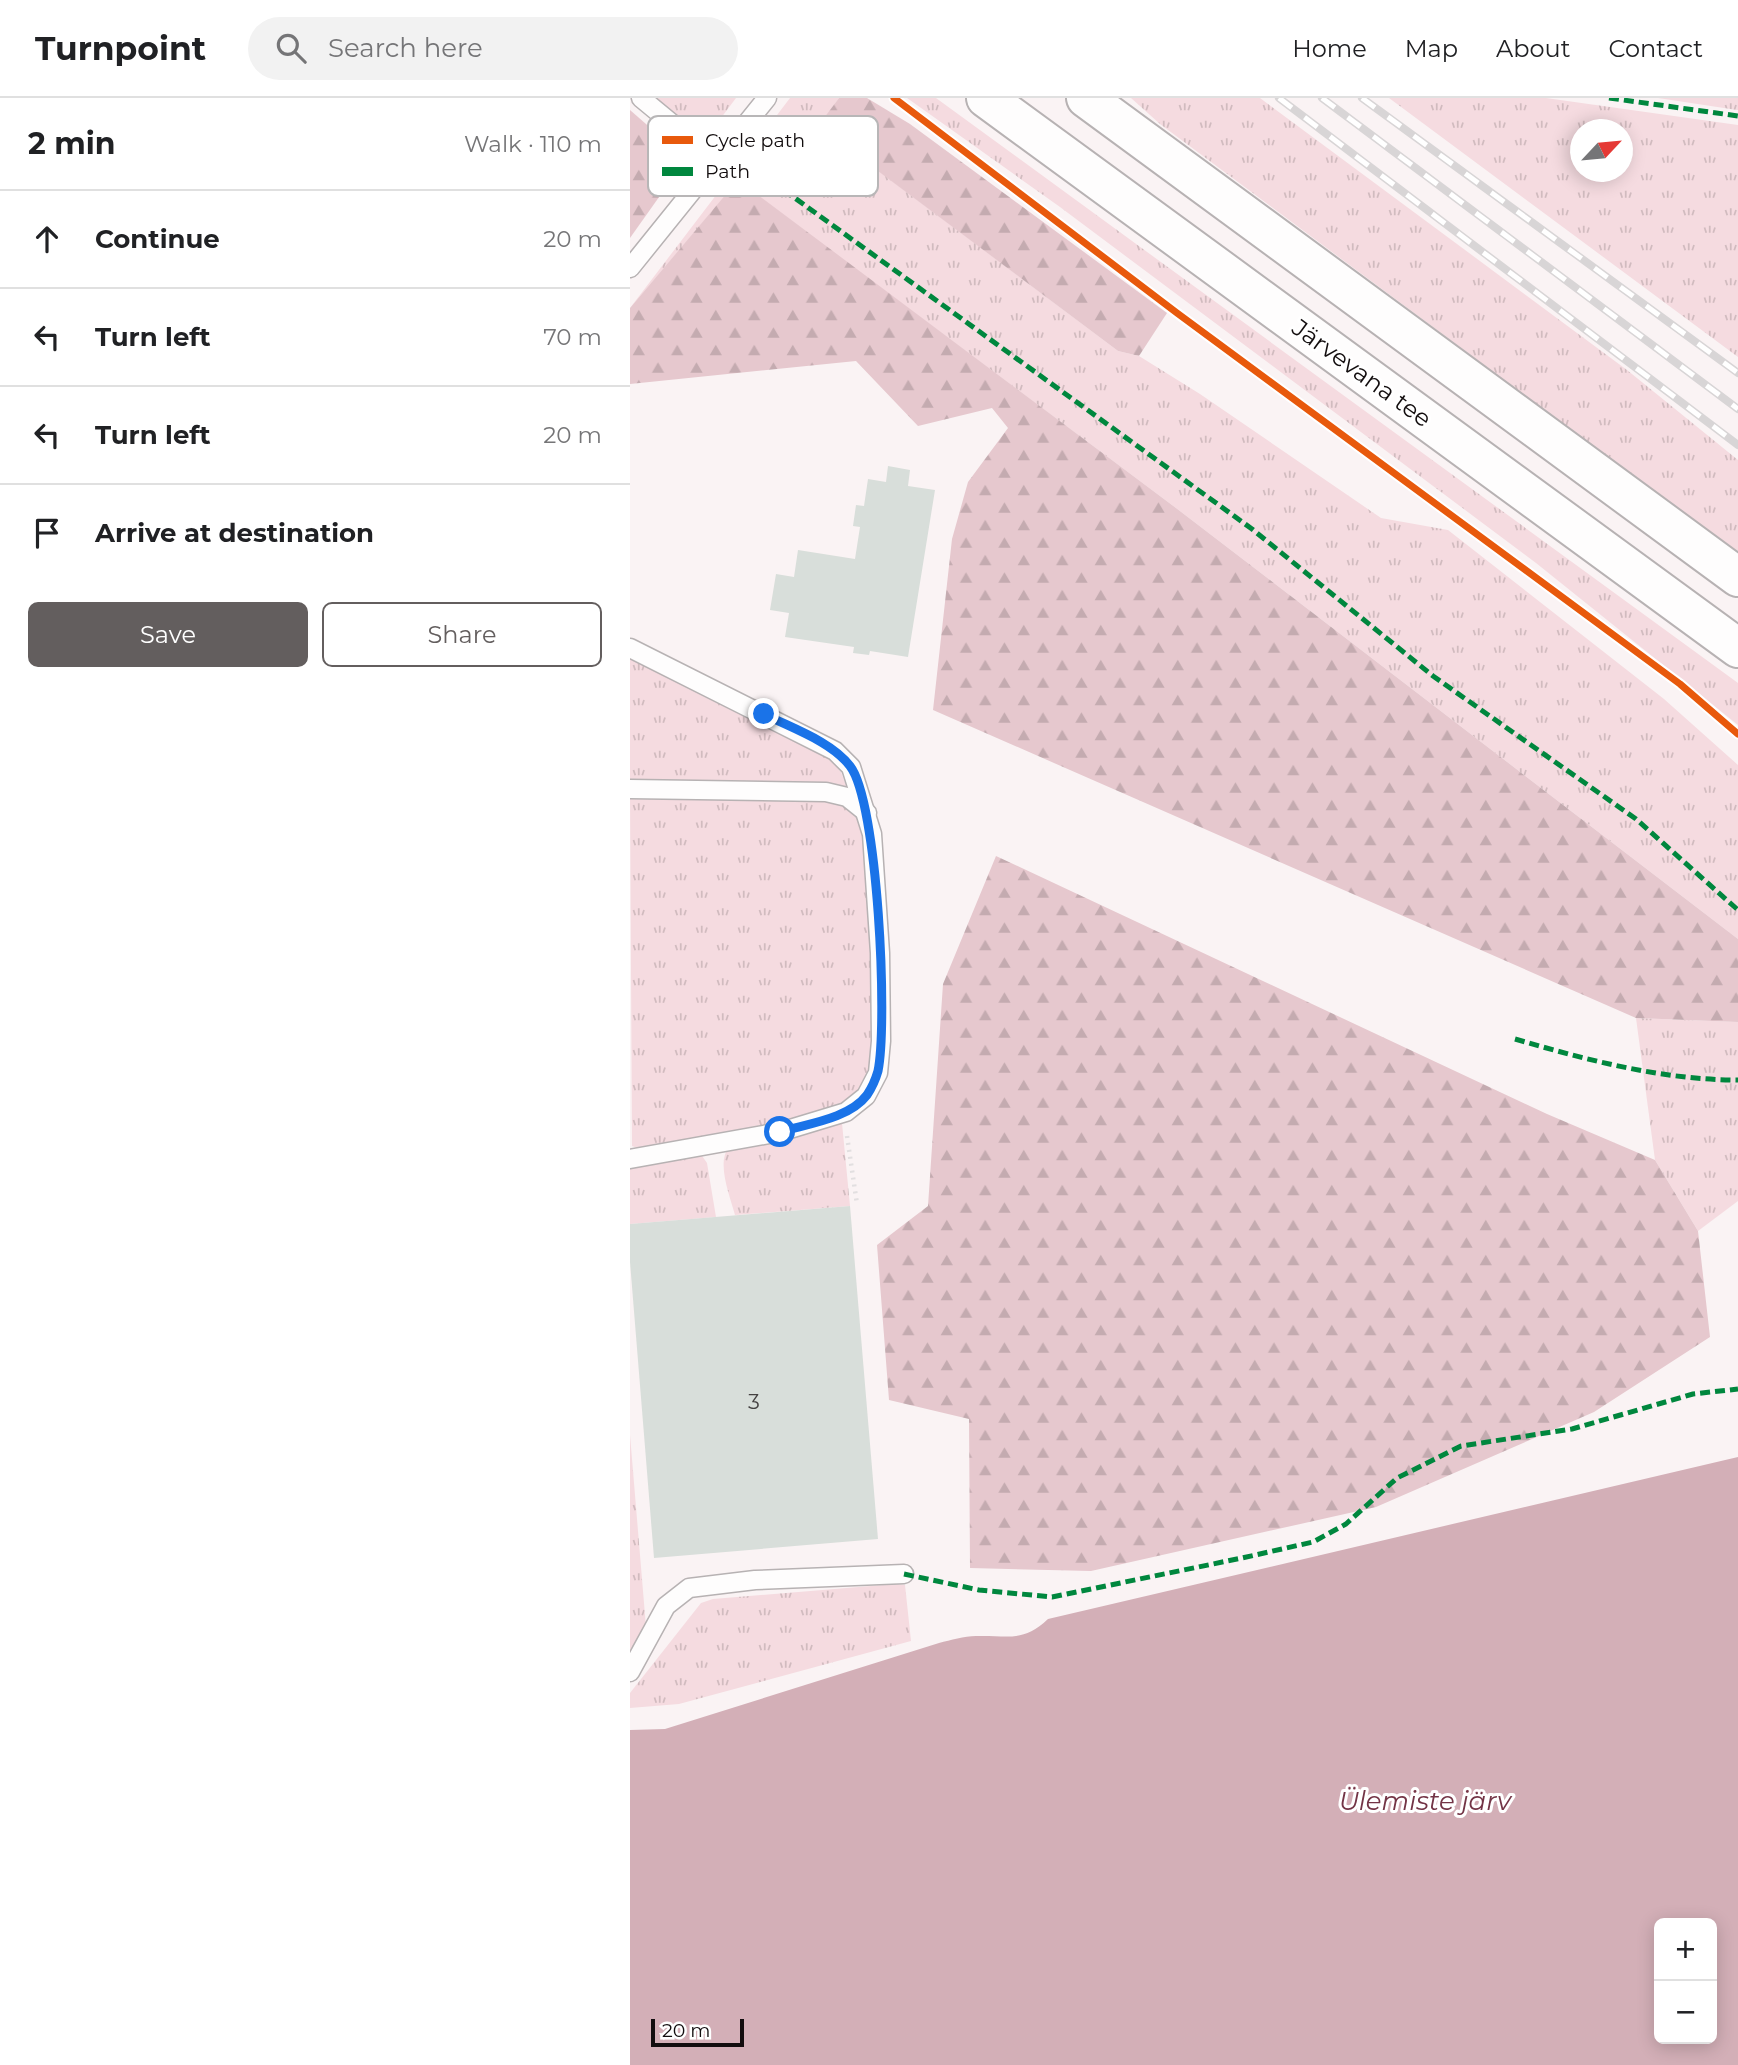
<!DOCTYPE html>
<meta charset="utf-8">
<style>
:root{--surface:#fff;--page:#f2f2f2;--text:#202124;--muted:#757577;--line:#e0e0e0;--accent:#635e5e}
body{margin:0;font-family:Montserrat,sans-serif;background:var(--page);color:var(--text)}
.controls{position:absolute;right:21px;bottom:21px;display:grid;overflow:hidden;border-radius:10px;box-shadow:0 4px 18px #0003}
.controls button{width:63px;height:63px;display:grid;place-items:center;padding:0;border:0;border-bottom:2px solid var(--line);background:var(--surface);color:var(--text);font:35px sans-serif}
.compass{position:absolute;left:940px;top:21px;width:63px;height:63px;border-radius:50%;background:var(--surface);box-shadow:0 4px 18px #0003;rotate:64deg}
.scale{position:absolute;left:21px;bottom:18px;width:93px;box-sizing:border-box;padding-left:7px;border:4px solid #120d0e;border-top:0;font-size:19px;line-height:24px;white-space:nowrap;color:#120d0e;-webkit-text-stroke:5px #fff;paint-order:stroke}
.stop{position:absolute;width:21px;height:21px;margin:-16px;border:5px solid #1a73e8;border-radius:50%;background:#fff}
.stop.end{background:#1a73e8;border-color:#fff;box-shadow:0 2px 7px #0008}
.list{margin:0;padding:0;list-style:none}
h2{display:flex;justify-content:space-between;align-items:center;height:91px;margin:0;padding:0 28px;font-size:30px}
h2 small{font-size:23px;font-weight:400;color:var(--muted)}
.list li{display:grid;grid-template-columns:46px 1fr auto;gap:21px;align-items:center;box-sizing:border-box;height:98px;padding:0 28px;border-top:2px solid var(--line)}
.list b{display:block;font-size:26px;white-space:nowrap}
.list em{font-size:23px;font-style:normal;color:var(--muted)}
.actions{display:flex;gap:14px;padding:21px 28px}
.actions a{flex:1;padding:16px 0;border:2px solid var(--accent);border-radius:10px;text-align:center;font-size:24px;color:var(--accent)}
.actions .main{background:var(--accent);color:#fff}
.icon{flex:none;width:38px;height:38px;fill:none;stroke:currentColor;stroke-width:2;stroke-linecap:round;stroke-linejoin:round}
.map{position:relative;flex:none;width:1108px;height:1967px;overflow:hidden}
header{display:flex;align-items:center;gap:42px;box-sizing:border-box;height:98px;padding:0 35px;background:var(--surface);border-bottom:2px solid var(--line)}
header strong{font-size:33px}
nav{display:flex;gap:38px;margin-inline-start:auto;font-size:24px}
.search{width:490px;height:63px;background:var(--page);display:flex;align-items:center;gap:18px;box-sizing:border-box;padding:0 24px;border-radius:38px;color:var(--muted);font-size:26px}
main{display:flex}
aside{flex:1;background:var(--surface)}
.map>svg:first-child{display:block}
</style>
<header>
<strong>Turnpoint</strong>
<div class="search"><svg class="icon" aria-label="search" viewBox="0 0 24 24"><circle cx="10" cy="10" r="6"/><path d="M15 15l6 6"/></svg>Search here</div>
<nav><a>Home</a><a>Map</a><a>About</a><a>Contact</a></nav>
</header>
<main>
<aside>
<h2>2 min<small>Walk · 110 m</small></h2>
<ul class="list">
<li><svg class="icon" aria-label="ahead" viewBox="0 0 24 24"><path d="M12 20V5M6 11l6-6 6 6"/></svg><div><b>Continue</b></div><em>20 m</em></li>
<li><svg class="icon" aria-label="left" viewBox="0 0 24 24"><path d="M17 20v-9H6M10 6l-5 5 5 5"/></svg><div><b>Turn left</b></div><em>70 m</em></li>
<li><svg class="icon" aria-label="left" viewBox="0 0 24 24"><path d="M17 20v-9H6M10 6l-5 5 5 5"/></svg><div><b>Turn left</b></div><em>20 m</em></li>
<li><svg class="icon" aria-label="arrive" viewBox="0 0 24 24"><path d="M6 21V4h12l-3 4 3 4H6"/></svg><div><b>Arrive at destination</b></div></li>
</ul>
<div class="actions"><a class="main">Save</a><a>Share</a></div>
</aside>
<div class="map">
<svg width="1108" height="1967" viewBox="0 0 1108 1967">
<defs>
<pattern id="grass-tufts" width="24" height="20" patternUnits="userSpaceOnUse" patternTransform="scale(1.75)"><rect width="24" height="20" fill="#f5dbe0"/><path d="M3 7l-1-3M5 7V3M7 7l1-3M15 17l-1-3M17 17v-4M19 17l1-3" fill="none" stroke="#d1bbbf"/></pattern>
<pattern id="forest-firs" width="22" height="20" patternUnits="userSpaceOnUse" patternTransform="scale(1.75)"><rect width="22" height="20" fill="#e6c8ce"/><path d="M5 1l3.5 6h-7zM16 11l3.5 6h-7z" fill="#c4abb0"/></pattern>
</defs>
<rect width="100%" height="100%" fill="#faf3f4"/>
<g fill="url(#grass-tufts)" fill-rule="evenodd">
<polygon points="20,0 106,0 73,44"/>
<polygon points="160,0 209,0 189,28 488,253 509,258 570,296 751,420 818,432 1034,601 1108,667 1108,841 546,410 108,83 0,210"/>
<polygon points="277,0 306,0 1108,585 1108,627 906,465 430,109"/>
<polygon points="501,0 630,0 997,272 1108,362 1108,456 530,26"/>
<path d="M759,0h157l192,27v232zM950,32h42v42h-42z"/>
<polygon points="1028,0 1108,0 1108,12 1107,12"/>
<polygon points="0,558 198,659 211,674 217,690 0,681"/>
<path d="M0,697l198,3c28,10 33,16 39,45l7,199c-4,34 -3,47 -33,67l-196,42 -13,-5z"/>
<polygon points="1006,920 1108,924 1108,1103 1068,1133 1025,1062"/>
<path d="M212,1025l8,83 -115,9c-5,-19 -19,-52 -6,-68z"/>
<polygon points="70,1055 77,1065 86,1119 0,1126 0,1069"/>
<polygon points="0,1337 16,1529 0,1552"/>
<polygon points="265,1486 275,1487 281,1543 49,1606 0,1610 0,1595 71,1505 83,1501"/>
</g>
<g fill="url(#forest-firs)">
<polygon points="209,0 237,0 280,26 537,215 509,258 488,253 188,28"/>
<polygon points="0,12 56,61 0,140"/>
<polygon points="108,82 546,410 1108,841 1108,924 1006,920 303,612 322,441 338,384 378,330 362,310 288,328 226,263 0,286 0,210"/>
<polygon points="366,758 917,1016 1025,1062 1068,1133 1080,1239 964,1314 746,1409 461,1473 340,1470 339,1321 259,1302 247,1147 298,1108 313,886"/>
</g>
<path fill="#d3afb7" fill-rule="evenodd" d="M1108,1359v608h-1108v-335l35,-1 274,-86c12,-3 25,-7 37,-7 32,-1 47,7 72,-17zM1029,1825h53v116h-53z"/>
<g fill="#d8deda">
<polygon points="258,368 280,372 278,388 305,392 278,559 240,553 239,557 223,555 224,549 155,539 159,515 140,512 146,476 164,479 168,452 225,461 230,429 223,428 226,407 234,408 238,381 256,384"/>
<polygon points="220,1108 248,1441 24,1460 0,1164 0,1126"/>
</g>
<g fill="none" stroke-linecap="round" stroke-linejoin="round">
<g stroke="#b7b2b3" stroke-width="21">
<g id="service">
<polyline points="11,0 86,62"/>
<polyline points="0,170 137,0"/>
<polyline points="0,550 205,653 221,669 242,736 250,855 251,943 248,975 236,998 216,1014 150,1034 0,1061"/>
<polyline points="0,691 196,694 217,699 237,715"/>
<polyline points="0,1574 36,1508 59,1490 125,1482 274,1476"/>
</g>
</g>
<g stroke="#b7b2b3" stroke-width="42">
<g id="primary">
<polyline points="356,0 1108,550"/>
<polyline points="456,0 1108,479"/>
</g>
</g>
<polyline stroke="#e2dfe0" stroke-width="4.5" stroke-dasharray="2 5" stroke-linecap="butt" points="217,1038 227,1106"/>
<use href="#service" stroke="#fefdfd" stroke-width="18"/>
<use href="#primary" stroke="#fefdfd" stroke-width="38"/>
<g stroke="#d8d5d6" stroke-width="8">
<g id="rail">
<polyline points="649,0 1108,347"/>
<polyline points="692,0 1108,311"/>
<polyline points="732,0 1108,275"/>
</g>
</g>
<use href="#rail" stroke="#fff" stroke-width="5" stroke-dasharray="16" stroke-linecap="butt"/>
<g stroke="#00873e" stroke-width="5" stroke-dasharray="10 5" stroke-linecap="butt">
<polyline points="979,0 1108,18"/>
<polyline points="86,62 129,74 622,431 803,578 1006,721 1108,812"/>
<path d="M885,941c72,21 147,41 223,41"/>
<polyline points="274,1476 349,1492 422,1499 612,1460 683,1444 716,1426 767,1380 831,1348 942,1331 1063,1296 1108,1291"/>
</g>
<g stroke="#fff" stroke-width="11">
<polyline id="cycleway" points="264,0 547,215 1050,586 1108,636"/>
</g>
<use href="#cycleway" stroke="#e8590c" stroke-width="7"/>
</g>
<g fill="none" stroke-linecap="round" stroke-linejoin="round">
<path stroke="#1a73e8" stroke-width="9" d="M134,616c27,14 67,27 86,52 28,36 38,256 28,305 -2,7 -7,18 -11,24 -18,24 -61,29 -87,37"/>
</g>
<g text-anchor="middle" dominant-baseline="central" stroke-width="6" stroke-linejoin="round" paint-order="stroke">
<g font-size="21" fill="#444141">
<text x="124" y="1303">3</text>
</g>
<g font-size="24" fill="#120d0e" stroke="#fff">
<text transform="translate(732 275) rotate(36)">Järvevana tee</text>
</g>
<g font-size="26" font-style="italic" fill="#733446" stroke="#fff">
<text x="795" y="1703">Ülemiste järv</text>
</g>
</g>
<rect x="18" y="18" width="230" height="80" rx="10" fill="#fff" stroke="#b8b6b7" stroke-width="2"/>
<rect x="32" y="38" width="31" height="8" fill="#e8590c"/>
<rect x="32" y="69" width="31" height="9" fill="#00873e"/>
<g font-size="19" fill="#120d0e">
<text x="75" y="49">Cycle path</text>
<text x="75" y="80">Path</text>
</g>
</svg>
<div class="controls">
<button>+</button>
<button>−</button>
</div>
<svg class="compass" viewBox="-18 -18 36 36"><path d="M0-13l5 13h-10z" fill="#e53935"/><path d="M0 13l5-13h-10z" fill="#757577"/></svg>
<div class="scale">20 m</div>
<div class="stop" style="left:150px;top:1034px"></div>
<div class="stop end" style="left:134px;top:616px"></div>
</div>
</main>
